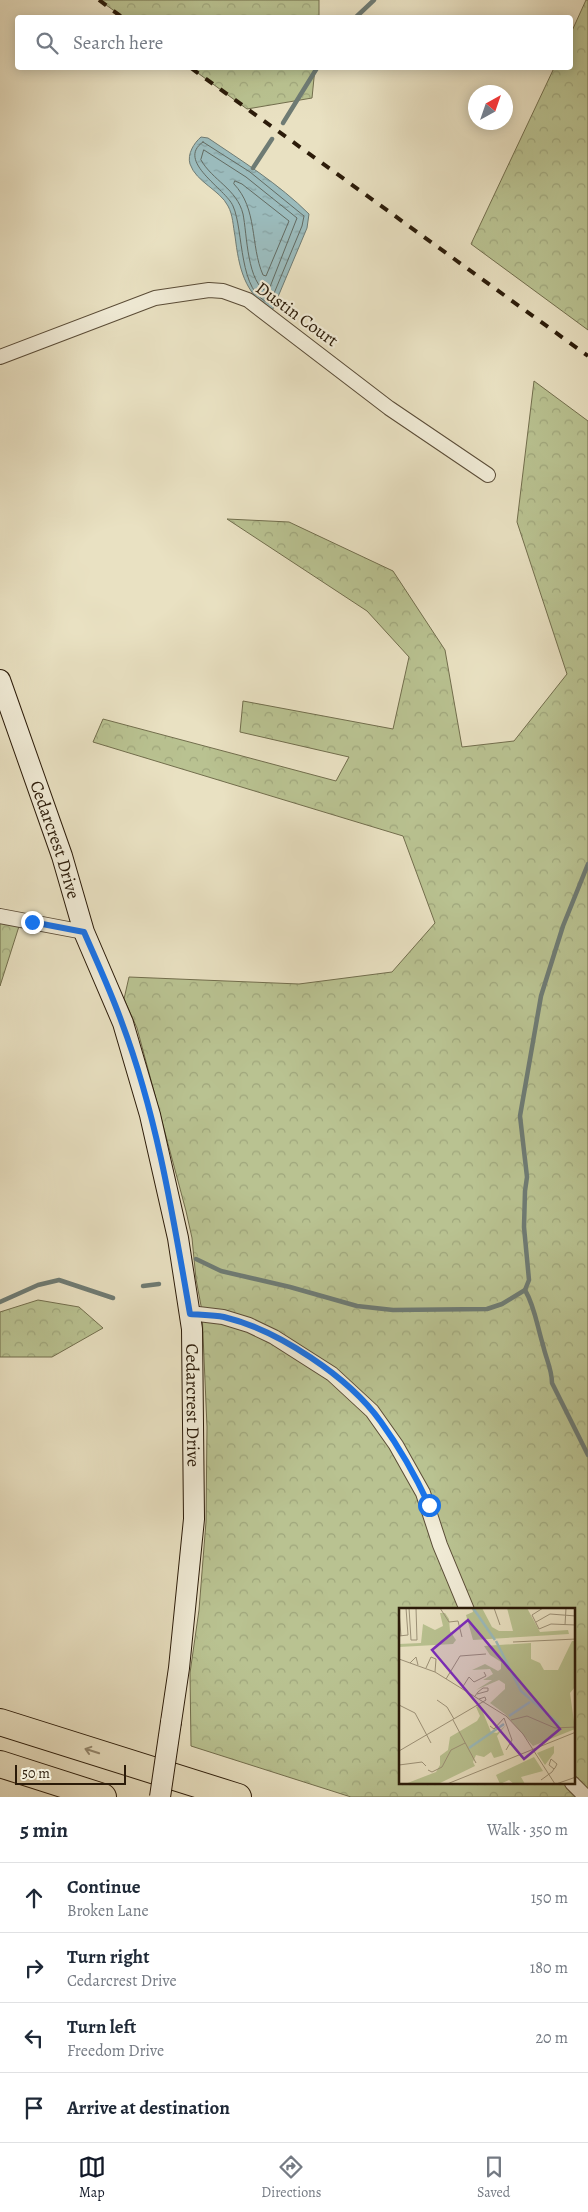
<!DOCTYPE html>
<meta charset="utf-8">
<style>
:root{--surface:#fff;--page:#f2f2f3;--text:#1f2937;--muted:#747a83;--line:#e0e1e3;--accent:#111827}
body{margin:0;font-family:Alegreya,serif;background:var(--page);color:var(--text)}
.compass{position:absolute;left:468px;top:85px;width:45px;height:45px;border-radius:50%;background:var(--surface);box-shadow:0 2px 12px #0003;rotate:40deg}
.scale{position:absolute;left:15px;bottom:12px;width:111px;box-sizing:border-box;padding-left:5px;border:2px solid #2b1b09;border-top:0;font-size:14px;line-height:18px;white-space:nowrap;color:#2b1b09;-webkit-text-stroke:4px #f1ecd7;paint-order:stroke}
.stop{position:absolute;width:15px;height:15px;margin:-11px;border:4px solid #1a73e8;border-radius:50%;background:#fff}
.stop.end{background:#1a73e8;border-color:#fff;box-shadow:0 1px 5px #0008}
.list{margin:0;padding:0;list-style:none}
h2{display:flex;justify-content:space-between;align-items:center;height:65px;margin:0;padding:0 20px;font-size:21px}
h2 small{font-size:16px;font-weight:400;color:var(--muted)}
.list li{display:grid;grid-template-columns:32px 1fr auto;gap:15px;align-items:center;box-sizing:border-box;height:70px;padding:0 20px;border-top:1px solid var(--line)}
.list b{display:block;font-size:19px;white-space:nowrap}
.list p{margin:0;font-size:16px;white-space:nowrap;color:var(--muted)}
.list em{font-size:16px;font-style:normal;color:var(--muted)}
.icon{flex:none;width:28px;height:28px;fill:none;stroke:currentColor;stroke-width:2;stroke-linecap:round;stroke-linejoin:round}
.map{position:relative;flex:none;width:588px;height:1797px;overflow:hidden}
.search{position:absolute;background:var(--surface);box-shadow:0 2px 12px #0003;left:15px;right:15px;top:15px;height:55px;display:flex;align-items:center;gap:12px;box-sizing:border-box;padding:0 18px;border-radius:5px;color:var(--muted);font-size:19px}
.sheet{height:345px;background:var(--surface)}
nav{display:flex;justify-content:space-around;align-items:center;box-sizing:border-box;height:70px;border-top:1px solid var(--line);background:var(--surface);font-size:14px;color:var(--muted)}
nav a{display:grid;justify-items:center;gap:2px}
nav .on{color:var(--accent)}
.map>svg:first-child{display:block}
</style>
<div class="map">
<svg width="588" height="1797" viewBox="0 0 588 1797">
<defs>
<pattern id="forest-crowns" width="20" height="18" patternUnits="userSpaceOnUse" patternTransform="scale(1.25)"><rect width="20" height="18" fill="#b9c291"/><path d="M2 6a3 3 0 1 1 6 0M12 15a3 3 0 1 1 6 0" fill="none" stroke="#9fa67c"/></pattern>
<pattern id="water-ripples" width="26" height="14" patternUnits="userSpaceOnUse" patternTransform="scale(1.25)"><rect width="26" height="14" fill="#9bbbbc"/><path d="M2 4q2-2 4 0t4 0M15 11q2-2 4 0t4 0" fill="none" stroke="#86a0a0"/></pattern>
</defs>
<rect width="100%" height="100%" fill="#e9e1c2"/>
<filter id="stains"><feTurbulence type="fractalNoise" baseFrequency=".004" numOctaves="4"/><feColorMatrix values="0 0 0 0 .2 0 0 0 0 .09 0 0 0 0 .02 0 0 0 .5 -.17"/></filter>
<radialGradient id="worn" r=".72"><stop offset=".6" stop-color="#630" stop-opacity="0"/><stop offset="1" stop-color="#630" stop-opacity=".3"/></radialGradient>
<g fill="url(#forest-crowns)" stroke="#726e4d" fill-rule="evenodd">
<polygon points="99,0 319,0 319,17 123,17"/>
<polygon points="586,0 588,0 588,330 471,244 554,68 570,68 571,33"/>
<polygon points="191,68 315,68 312,98 247,109"/>
<path d="M534,381l54,40v1376h-237l-160,-51 -1,-73 9,-63 7,-88 1,-95 -5,-116 -6,-32 -4,-41 -6,-27 -49,-183 -13,-29 5,-22 170,7 93,-12 43,-49 -32,-87 -310,-94 10,-23 233,62 13,-24 -109,-25 3,-31 150,28 16,-72 -42,-46 -140,-92 62,3 104,49 52,79 17,97 52,-6 53,-67 -50,-152zM400,1610h174v173h-174z"/>
<polygon points="0,916 21,920 0,986"/>
<polygon points="38,1300 79,1307 103,1328 52,1357 0,1357 0,1312"/>
</g>
<path fill="url(#water-ripples)" stroke="#6e7b74" d="M201,137l7,1c34,23 71,46 101,76l-2,14 -35,83c-28,-18 -33,-43 -37,-75 -2,-10 -2,-21 -7,-30 -8,-16 -32,-24 -38,-42 -3,-10 4,-21 11,-27z"/>
<g fill="none" stroke-linecap="round" stroke-linejoin="round">
<g stroke="#636b62" stroke-width="1">
<path d="M203,142l47,30 54,44 -2,10 -32,77c-32,-9 -26,-73 -37,-97 -7,-17 -58,-45 -30,-64z"/>
<path d="M204,150l42,27 51,41 -29,74c-21,-7 -21,-59 -25,-78 -6,-25 -31,-34 -42,-54z"/>
<path d="M235,181l7,3 47,37 -23,55 -3,-1c-13,-30 -5,-66 -29,-91z"/>
</g>
<g stroke="#6e7b74" stroke-width="4.5">
<polyline points="355,18 374,0"/>
<polyline points="283,123 317,68"/>
<polyline points="253,168 272,139"/>
<polyline points="196,1259 221,1271 290,1287 357,1306 393,1310 487,1309 502,1304 525,1290 529,1280 524,1227 525,1191 527,1177 520,1116 541,996 563,926 588,864"/>
<polyline points="143,1286 159,1284"/>
<path d="M525,1290c10,17 12,36 18,55 3,14 9,24 9,38l36,72"/>
<polyline points="0,1302 38,1285 59,1280 113,1298"/>
</g>
<g stroke="#5a4c37" stroke-width="16">
<g id="street">
<polyline points="0,357 155,298 209,290 223,291 248,300 389,408 488,475"/>
<polyline points="0,916 84,932"/>
<polyline points="190,1313 223,1317 249,1325 274,1337 332,1374 372,1411 396,1445 423,1493 440,1545 467,1610"/>
<polyline points="572,1783 586,1797"/>
</g>
</g>
<g stroke="#2b1b09" stroke-width="22">
<g id="secondary">
<path id="s1" d="M0,680l62,176 22,76 39,91 27,92 28,123 14,91 2,190 -15,149 -8,54"/>
</g>
</g>
<g stroke="#2b1b09" stroke-width="28">
<g id="highway">
<polyline points="0,1722 238,1797"/>
<polyline points="0,1764 103,1797"/>
</g>
</g>
<use href="#street" stroke="#f1ecd7" stroke-width="14"/>
<use href="#secondary" stroke="#f1ecd7" stroke-width="20"/>
<use href="#highway" stroke="#e9e1c2" stroke-width="26"/>
<g stroke="#2b1b09" stroke-width="4" stroke-dasharray="9 9" stroke-linecap="butt">
<polyline points="99,0 123,18"/>
<polyline points="191,68 588,356"/>
</g>
<g stroke="#2b1b09" stroke-width="22" stroke-linecap="butt">
<polyline id="secondary-bridge" points="160,1797 171,1722"/>
</g>
<use href="#secondary-bridge" stroke="#f1ecd7" stroke-width="20"/>
</g>
<defs><path id="oneway-shaft" d="M-6 0H5M1.5-3L5.5 0L1.5 3" fill="none" stroke-width="1.6" stroke-linecap="round" stroke-linejoin="round" transform="scale(1.25)"/></defs>
<use stroke="#94886f" href="#oneway-shaft" transform="translate(92 1751) rotate(-162)"/>
<g fill="none" stroke-linecap="round" stroke-linejoin="round">
<path stroke="#1a73e8" stroke-width="6" d="M32,922l52,10c13,30 27,60 38,91 35,93 51,193 68,291 11,1 23,1 34,3 54,13 125,60 157,105 18,25 35,55 48,83"/>
</g>
<g text-anchor="middle" dominant-baseline="central" stroke-width="4.5" stroke-linejoin="round" paint-order="stroke">
<g font-size="18" fill="#2b1b09" stroke="#f1ecd7">
<text transform="translate(297 314) rotate(36)">Dustin Court</text>
<text stroke="none"><textPath href="#s1" startOffset="169">Cedarcrest Drive</textPath></text>
<text stroke="none"><textPath href="#s1" startOffset="755">Cedarcrest Drive</textPath></text>
</g>
</g>
<g transform="translate(399 1608)">
<rect width="176" height="176" fill="#e9e1c2"/>
<path d="M73,0h10l10,19 7,4h14l-6,-23h20l13,24 28,-2 1,4 -96,6 -7,-25 7,-3zM41,5h5l4,6 1,12 6,9 -3,4 -54,3v-3l22,-1 2,-19 12,6 8,-4zM173,33h3v46l-5,6 5,36 -42,17 -28,-32 -15,-11 15,-14v-5l-6,-4 -23,10 16,-10h-9l10,-6 -3,-5 -18,1 13,-6 13,7 3,-2v-7l-11,-7 -6,-9 47,-3v16l9,4 4,7h14zM81,97l11,27 6,1 9,-8 -9,11 7,19 -10,3 -3,-6 -7,5 -8,-2 -3,7 2,4 -37,18h-33l31,-12 4,-7v-9l8,-6 2,-13 27,-16 3,-5 -4,-9zM155,138v7l-9,12 -8,-12zM135,149l9,14 -22,6 4,7h-11l-5,-4 -9,4 -4,-9z" fill="#b9c291"/>
<path fill="none" stroke="#9bbbbc" stroke-width="2.5" d="M74,0l22,32M97,33l25,50 39,34M110,108l21,-14M70,140l35,-24"/>
<path fill="none" stroke="#9d9278" stroke-width="1" d="M10,0l2,32h6l-1,-32M41,0l9,14 9,-1 4,16M95,0l6,17M144,0l-11,7 7,14 12,-5 25,1M0,3l2,25M137,14l14,-8 26,2M166,17l1,-17M0,28l9,-1 -2,-27M114,34l63,-3M0,51l36,13 71,44 17,18 32,50M11,55l6,-6 2,8M27,60l5,-11 5,2 -1,13M47,71l14,-23 26,-2M63,80l7,-11 5,5 12,-6 -2,-4M76,88l3,-4 5,-4h5v3l-11,3M38,92l10,7 7,12M0,97l16,8 16,30M105,110l8,22 -6,10M54,112l23,43M112,112l16,-4 28,12 21,-1M91,118l4,3 10,-11M0,143l87,-51 -1,-3 -6,2M0,157l23,-3 4,4M29,162l4,2 10,-5 9,-17 14,-7M142,172l11,-8 2,-3 1,-1 2,-4 -6,-5 -2,6 5,4M48,176l129,-52M157,176l20,-7"/>
<path fill="#7b2cbf" fill-opacity="0.15" stroke="#7b2cbf" stroke-width="2.5" d="M69,12l92,109 -36,30 -92,-109z"/>
<rect width="176" height="176" fill="none" stroke="#2b1b09" stroke-width="2.5"/>
</g>
<rect width="100%" height="100%" filter="url(#stains)"/>
<rect width="100%" height="100%" fill="url(#worn)"/>
</svg>
<svg class="compass" viewBox="-18 -18 36 36"><path d="M0-13l5 13h-10z" fill="#e53935"/><path d="M0 13l5-13h-10z" fill="#747a83"/></svg>
<div class="scale">50 m</div>
<div class="stop" style="left:429px;top:1505px"></div>
<div class="stop end" style="left:32px;top:922px"></div>
<div class="search"><svg class="icon" aria-label="search" viewBox="0 0 24 24"><circle cx="10" cy="10" r="6"/><path d="M15 15l6 6"/></svg>Search here</div>
</div>
<section class="sheet">
<h2>5 min<small>Walk · 350 m</small></h2>
<ul class="list">
<li><svg class="icon" aria-label="ahead" viewBox="0 0 24 24"><path d="M12 20V5M6 11l6-6 6 6"/></svg><div><b>Continue</b><p>Broken Lane</p></div><em>150 m</em></li>
<li><svg class="icon" aria-label="right" viewBox="0 0 24 24"><path d="M7 20v-9h11M14 6l5 5-5 5"/></svg><div><b>Turn right</b><p>Cedarcrest Drive</p></div><em>180 m</em></li>
<li><svg class="icon" aria-label="left" viewBox="0 0 24 24"><path d="M17 20v-9H6M10 6l-5 5 5 5"/></svg><div><b>Turn left</b><p>Freedom Drive</p></div><em>20 m</em></li>
<li><svg class="icon" aria-label="arrive" viewBox="0 0 24 24"><path d="M6 21V4h12l-3 4 3 4H6"/></svg><div><b>Arrive at destination</b></div></li>
</ul>
</section>
<nav>
<a class="on"><svg class="icon" aria-label="map" viewBox="0 0 24 24"><path d="M3 6l6-2 6 2 6-2v14l-6 2-6-2-6 2zM9 4v14M15 6v14"/></svg>Map</a>
<a><svg class="icon" aria-label="directions" viewBox="0 0 24 24"><path d="M12 3l9 9-9 9-9-9zM9 14v-3h6M13 9l2 2-2 2"/></svg>Directions</a>
<a><svg class="icon" aria-label="saved" viewBox="0 0 24 24"><path d="M7 4h10v16l-5-4-5 4z"/></svg>Saved</a>
</nav>
